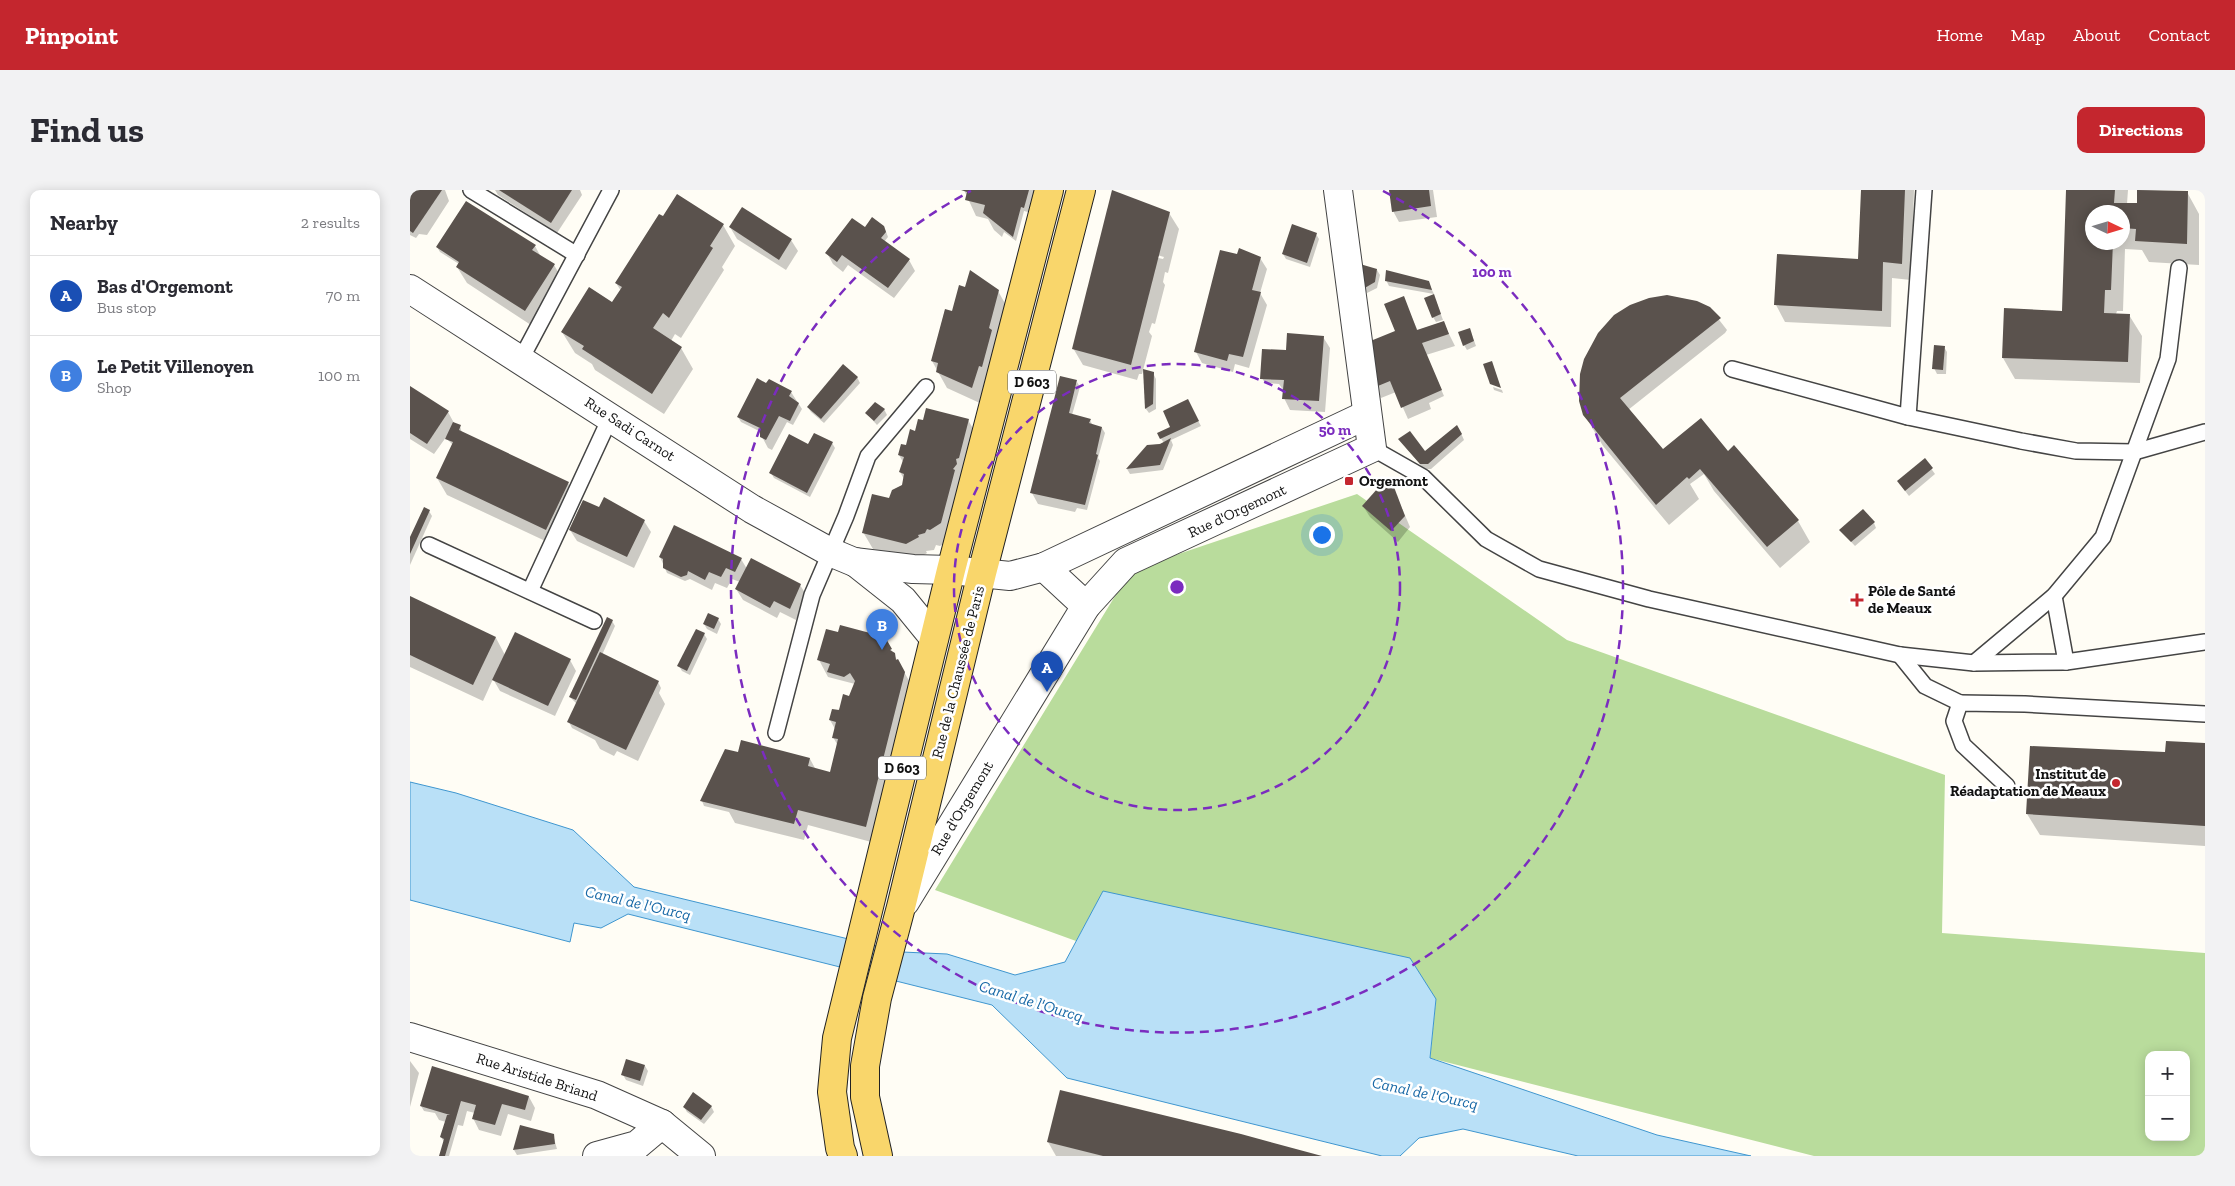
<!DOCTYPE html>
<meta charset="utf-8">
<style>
:root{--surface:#fff;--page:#f2f2f3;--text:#2b2b33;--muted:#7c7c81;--line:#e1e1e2;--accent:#c4262e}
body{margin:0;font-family:"Zilla Slab",serif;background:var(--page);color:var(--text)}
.controls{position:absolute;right:15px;bottom:15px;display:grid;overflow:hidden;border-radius:10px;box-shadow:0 2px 12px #0003}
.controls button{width:45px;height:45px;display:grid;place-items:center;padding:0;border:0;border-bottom:1px solid var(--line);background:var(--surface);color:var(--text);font:25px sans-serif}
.compass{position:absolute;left:1675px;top:15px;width:45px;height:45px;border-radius:50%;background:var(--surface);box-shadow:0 2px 12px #0003;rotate:94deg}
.you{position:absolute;left:911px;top:344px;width:18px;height:18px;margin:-12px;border:4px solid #fff;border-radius:50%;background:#1a73e8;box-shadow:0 0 0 8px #1a73e833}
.badge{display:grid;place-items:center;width:32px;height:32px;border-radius:50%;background:var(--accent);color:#fff;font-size:16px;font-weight:700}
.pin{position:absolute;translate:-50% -41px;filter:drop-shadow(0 1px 2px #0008)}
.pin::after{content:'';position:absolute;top:26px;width:18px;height:15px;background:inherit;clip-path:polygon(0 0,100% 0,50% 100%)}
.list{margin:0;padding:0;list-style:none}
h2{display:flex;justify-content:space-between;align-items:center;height:65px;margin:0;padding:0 20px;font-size:21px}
h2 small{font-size:16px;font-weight:400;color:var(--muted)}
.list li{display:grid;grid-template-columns:32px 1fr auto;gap:15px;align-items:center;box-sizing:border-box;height:80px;padding:0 20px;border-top:1px solid var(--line)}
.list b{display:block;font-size:19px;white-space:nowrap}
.list p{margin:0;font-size:16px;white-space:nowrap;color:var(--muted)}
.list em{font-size:16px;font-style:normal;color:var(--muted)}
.map{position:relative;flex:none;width:1795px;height:966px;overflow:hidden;border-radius:10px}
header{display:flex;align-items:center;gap:30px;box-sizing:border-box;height:70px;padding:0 25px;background:var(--accent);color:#fff}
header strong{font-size:24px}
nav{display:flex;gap:28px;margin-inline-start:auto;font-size:18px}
.intro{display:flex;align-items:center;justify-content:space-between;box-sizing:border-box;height:120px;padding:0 30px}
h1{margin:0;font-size:35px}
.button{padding:12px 22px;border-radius:10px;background:var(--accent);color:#fff;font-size:18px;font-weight:700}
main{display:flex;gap:30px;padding:0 30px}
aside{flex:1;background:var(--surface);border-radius:10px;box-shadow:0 2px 12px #0003}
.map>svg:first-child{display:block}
</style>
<header>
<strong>Pinpoint</strong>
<nav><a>Home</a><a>Map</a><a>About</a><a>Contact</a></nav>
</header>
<div class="intro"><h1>Find us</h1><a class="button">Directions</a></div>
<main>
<aside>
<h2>Nearby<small>2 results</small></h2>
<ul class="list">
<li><span class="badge" style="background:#1a4fb4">A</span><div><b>Bas d'Orgemont</b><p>Bus stop</p></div><em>70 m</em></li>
<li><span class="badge" style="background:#3f7fe0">B</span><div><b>Le Petit Villenoyen</b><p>Shop</p></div><em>100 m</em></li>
</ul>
</aside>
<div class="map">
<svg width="1795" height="966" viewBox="0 0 1795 966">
<rect width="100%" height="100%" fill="#fffdf5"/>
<path fill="#b9dc9c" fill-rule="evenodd" d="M947,304l210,146 378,135 -3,158 263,20v203h-391l-384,-98 6,-59 -333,-107 -27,49 -141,-51 196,-320zM1739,865h37v82h-37z"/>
<polygon fill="#b9e0f7" stroke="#3f96cf" points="0,592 46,603 163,640 224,697 492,762 537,764 605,785 655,772 693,701 1000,768 1026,809 1020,868 1247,945 1341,966 1168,966 1053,939 1009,948 990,966 972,966 657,888 582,815 218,724 191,738 164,733 160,752 0,710"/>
<g fill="#0003" fill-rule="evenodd">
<polygon points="0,0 35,0 39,11 17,45 9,44 6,48 0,45"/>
<polygon points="85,0 170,0 172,5 147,43 88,5"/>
<polygon points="554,0 633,0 626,24 614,21 606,51 594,42 592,47 584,40 578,29 566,26"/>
<polygon points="980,0 1023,0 1027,27 989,32 983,21"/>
<polygon points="1452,0 1504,0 1501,90 1482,88 1481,137 1375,132 1366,115 1368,65 1449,71"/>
<path d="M1657,0h61l-1,14h11v-14l49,2 12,22v51l-50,-3 -7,-12 -17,-1 -2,62h-6l-1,3 13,1 13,21 -2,47 -125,-4 -12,-21 60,-46zM1682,22h30v30h-30z"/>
<path d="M759,23l10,16 -11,44 -3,-1 -2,10 2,3 -10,39 -3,-1 -3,9 3,4 -10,38h-3l-2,6 -54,-15 -10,-17zM740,63l14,4 -1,2 -14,-3z"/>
<polygon points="253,28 313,35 325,56 312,77 314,80 271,148 265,144 261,151 271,158 283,179 254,224 185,180 182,174 165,163 152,142 203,114 211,101 206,93"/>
<polygon points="474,36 478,47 474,52 499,70 505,81 484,108 438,75 433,82 423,74 417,63 459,41"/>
<polygon points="320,37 381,50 388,61 376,80 327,49"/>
<polygon points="906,44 909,49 900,77 876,69 873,64"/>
<polygon points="125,56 131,67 144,75 154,92 124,137 57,93 47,77 49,74 30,62 27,57"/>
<polygon points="850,68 857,79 850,103 857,115 839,178 825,174 823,182 792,173 786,162"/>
<polygon points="967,80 970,85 967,98 957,103 954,98"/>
<polygon points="976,90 1018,92 1024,104 979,96"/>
<polygon points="588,101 597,117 572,214 537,198 522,171 535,120 543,123"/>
<polygon points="993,108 1008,141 1033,132 1045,156 1016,165 1034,206 1019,213 1021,219 998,229 986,202 971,208 964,198 987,142"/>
<polygon points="1026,111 1033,130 1026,132 1023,127"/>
<polygon points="1303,122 1317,140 1315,143 1218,220 1253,261 1318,262 1388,331 1400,352 1370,378 1304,301 1294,284 1280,294 1289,309 1259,335 1193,256 1174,224"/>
<polygon points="1062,145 1066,156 1057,160 1054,155"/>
<polygon points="913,147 920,158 915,222 880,220 874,208 874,201 869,194 855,193 852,188 877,161"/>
<polygon points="1534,157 1537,162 1536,184 1527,184 1524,178"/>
<polygon points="735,181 743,183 746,189 746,219 739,223 736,219"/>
<polygon points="447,187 450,193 414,233 401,222 398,217"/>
<polygon points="667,192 670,197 662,225 680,230 683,236 692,238 695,243 688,268 690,271 677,320 667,318 665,322 628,314 622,303"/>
<polygon points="0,197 38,222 44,233 50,236 52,243 158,293 167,310 146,356 37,305 27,288 43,255 37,249 39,243 24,264 0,249"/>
<polygon points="1083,197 1092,200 1093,203 1084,200"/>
<polygon points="381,202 392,219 383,235 377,232 362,260 358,258 349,241 331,232 328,227"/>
<polygon points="780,216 791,236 761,250 763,255 753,280 720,284 717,279 738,256 754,253 748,244 762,237"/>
<polygon points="474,219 477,225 467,235 456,223"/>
<polygon points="558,230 568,247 540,350 530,356 526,355 524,360 516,361 517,363 506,370 463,359 453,342 493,296 494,289 490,282 493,272 489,265 506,242"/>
<polygon points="1050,241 1054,250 1021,279 1014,279 993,254 1015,263"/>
<polygon points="422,253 425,258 400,307 364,288 361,283"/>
<polygon points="1515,270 1525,284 1499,306 1492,297"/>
<polygon points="985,302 1000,337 988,352 960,327 953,316"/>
<polygon points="19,321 22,326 0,375 0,350"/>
<polygon points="234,331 241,342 224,378 167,351 160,340"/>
<polygon points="1464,333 1466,338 1445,356 1430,340"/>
<path d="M250,367l81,2 6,10 53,16 7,11 -11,24 -16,-8 -3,6 -34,-18 -7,-11 4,-7 -8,-3 -5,9 -12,-5 -3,7 -22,-11 -5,2 -18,-8zM254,368l19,12 -20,-10z"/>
<polygon points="0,408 86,448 95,465 160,470 166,481 145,526 90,501 83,489 73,511 0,477"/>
<polygon points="308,429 311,434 307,444 297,439 294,434"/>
<polygon points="202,431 205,436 192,465 248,492 251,498 249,503 255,514 228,571 207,561 204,566 190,559 185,550 162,538 159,532 167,514 160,507"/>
<polygon points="294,444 297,449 280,485 272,481 269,476"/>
<polygon points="429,444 474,448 504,499 465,653 398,635 394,650 325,633 319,622 294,616 292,611 329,564 400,569 406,580 421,583 428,556 423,547 425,539 420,530 439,507 445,494 418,487 409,470"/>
<polygon points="1795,555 1795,656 1630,645 1617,624 1756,564"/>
<polygon points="0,871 9,883 0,917"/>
<polygon points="235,876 238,881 233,896 216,890 213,885"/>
<polygon points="23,878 119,907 125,918 121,931 98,924 91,946 69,940 63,928 65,923 57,921 53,936 48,935 39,966 30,966 34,952 31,947 36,932 29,930 25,923 14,921 11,916"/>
<polygon points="301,916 304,922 294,934 277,922 274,917"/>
<polygon points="143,945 147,959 107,965 104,960"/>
<polygon points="638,952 909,966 646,966"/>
</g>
<g fill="#5a524d">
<polygon points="0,0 32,0 3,43 0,41"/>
<polygon points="89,0 162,0 141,33"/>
<polygon points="551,0 619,0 614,18 611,17 603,47 573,23 575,15 555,10 557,2"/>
<polygon points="702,0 760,22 721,175 662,159"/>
<polygon points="979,0 1019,0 1021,16 982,22"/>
<polygon points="1451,0 1495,0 1492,74 1473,72 1472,121 1364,115 1367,64 1448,69"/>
<polygon points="1656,0 1705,0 1704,13 1727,13 1727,0 1778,1 1777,54 1725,51 1726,39 1712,38 1712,22 1682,22 1682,52 1703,52 1701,100 1695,100 1694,123 1720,124 1718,172 1592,168 1594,118 1652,121"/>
<polygon points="267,4 314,34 300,56 303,58 259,128 253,123 243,138 272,157 242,204 172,159 174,156 151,142 179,97 202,112 212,97 205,93 249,24 253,26"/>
<polygon points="56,11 126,55 122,60 145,74 115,121 46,77 49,72 26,57"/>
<polygon points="332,17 382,49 369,70 319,37"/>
<polygon points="462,27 474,36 476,42 471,48 500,69 478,98 432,65 427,72 415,63 442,28 455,37"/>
<polygon points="882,34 907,43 897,73 872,64"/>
<polygon points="829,58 851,67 842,100 851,102 833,167 819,164 817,171 784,162 810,60 827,64"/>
<polygon points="950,74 967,79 965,92 953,99"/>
<polygon points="560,80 589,100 579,138 582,140 572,177 569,176 562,198 526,182 528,173 521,171 535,119 542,121 549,95 555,97"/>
<polygon points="976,80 1019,91 1022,100 975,91"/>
<polygon points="1024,104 1031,124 1022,128 1014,108"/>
<polygon points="1257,105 1287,111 1300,117 1311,128 1210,208 1253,259 1291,228 1318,261 1324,255 1389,330 1357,357 1290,279 1279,289 1277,287 1246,315 1173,225 1169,211 1170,184 1174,169 1188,143 1204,125 1220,115 1239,108"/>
<polygon points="994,106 1007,140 1034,131 1039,144 1012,153 1032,200 991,218 980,191 963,198 958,152 985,141 974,114"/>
<polygon points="1060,138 1064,151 1053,156 1048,142"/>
<polygon points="877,143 914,146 909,211 872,209 874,190 850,189 852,159 876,160"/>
<polygon points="1524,155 1535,156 1533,180 1522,179"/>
<polygon points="1082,171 1091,198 1080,194 1073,174"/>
<polygon points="433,174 448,187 411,229 397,217"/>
<polygon points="733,179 744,182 743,214 735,219"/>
<polygon points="650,186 667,190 659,223 681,229 679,233 692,237 686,264 688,265 675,315 620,303"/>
<polygon points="347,188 356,193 359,189 382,201 379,206 389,213 380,231 369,226 356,250 350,247 350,238 327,227"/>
<polygon points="0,196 39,221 17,254 0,243"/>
<polygon points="778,209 789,231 750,249 747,243 760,237 753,221"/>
<polygon points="465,212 475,219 464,231 455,223"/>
<polygon points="516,218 559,229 549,268 546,269 547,274 543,279 545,280 531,333 520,340 517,339 515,343 508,345 509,347 496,354 452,343 462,304 479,308 482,300 492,295 494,284 489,282 494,267 488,265 491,254 496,255 500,239 505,241 508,229 513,230"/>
<polygon points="43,232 51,235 49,240 159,292 136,340 26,288 43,252 35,249"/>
<polygon points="1047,235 1052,244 1018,274 1010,274 988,249 1000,241 1015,261"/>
<polygon points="404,243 423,252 397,303 359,283 379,244 398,254"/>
<polygon points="761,248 750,275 716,279 737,255 750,254"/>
<polygon points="1515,268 1523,278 1495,301 1487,291"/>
<polygon points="976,289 984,297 995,326 981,341 952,316"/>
<polygon points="194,307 235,330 217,367 159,340 173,310 189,317"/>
<polygon points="14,317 20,320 0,364 0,347"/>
<polygon points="1453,319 1465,332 1441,352 1429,340"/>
<polygon points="264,335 332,368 325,382 316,378 311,387 299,382 295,390 278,381 277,385 271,387 253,378 253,369 249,367"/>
<polygon points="341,368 391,394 380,419 364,411 360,418 325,399"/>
<polygon points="0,406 86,447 63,495 0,465"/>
<polygon points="298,423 309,428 304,439 293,434"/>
<polygon points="197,427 203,430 166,510 159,507"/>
<polygon points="430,435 475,447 482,459 480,460 485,463 486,470 488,469 495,482 456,637 388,620 384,634 290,611 315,559 328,562 331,550 400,568 398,576 420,582 428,549 422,548 426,532 419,530 422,519 429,520 433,504 439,506 445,491 440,483 434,487 417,482 420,474 407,470 416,439 428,442"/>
<polygon points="286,439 295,443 277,481 267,476"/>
<polygon points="105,442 161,469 138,516 82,490"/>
<polygon points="190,462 249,491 216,560 157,532"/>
<polygon points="1756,551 1795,553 1795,636 1616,624 1620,556 1755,562"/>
<polygon points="216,869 235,875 230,891 211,885"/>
<polygon points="22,876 119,906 115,920 92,914 85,935 62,929 66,915 51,911 35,966 29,966 34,949 30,947 37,925 40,925 10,916"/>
<polygon points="650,900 831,944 912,966 693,966 637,952"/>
<polygon points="283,902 302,916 291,930 273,917"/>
<polygon points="110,935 144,944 145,954 103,960"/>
</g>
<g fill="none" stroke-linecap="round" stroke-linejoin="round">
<g stroke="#444" stroke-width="18">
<g id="service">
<polyline points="61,0 167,65"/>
<polyline points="111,169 201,0"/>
<polyline points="1322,179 1498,227 1611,251 1666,261 1724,262 1795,242"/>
<polyline points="1498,227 1514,0"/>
<polyline points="962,258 1013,287 1076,349 1129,379 1239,409 1490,465 1564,473 1656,472 1795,452"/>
<polyline points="19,355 184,431"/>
<polyline points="120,401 201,226"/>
<polyline points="1644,406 1656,472"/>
<polyline points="1490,465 1515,496 1550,513"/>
<polyline points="1564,473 1644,406 1693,347 1758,169 1769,78"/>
<polyline points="366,543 402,405 436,326 458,266 516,197"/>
<polyline points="1597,596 1553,555 1544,531 1550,513 1615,514 1795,524"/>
</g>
</g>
<g stroke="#444" stroke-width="30">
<g id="minor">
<polyline points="0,99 342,319 420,362 444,372 503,379 541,380 600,386 634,377 956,225"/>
<polyline points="445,372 493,410 524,448"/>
<polyline points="634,377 676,416"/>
<polyline points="495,712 676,416 716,372 962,258 928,0"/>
<polyline points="0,847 187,905 252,934 227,955 187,966"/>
</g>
</g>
<g stroke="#444" stroke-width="30">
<polyline id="tertiary" points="252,934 291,966"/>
</g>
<g stroke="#222" stroke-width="30">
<g id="primary">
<polyline points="433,966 430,958 422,902 427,848 541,380 639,0"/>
<polyline points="468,966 455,907 455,876 467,808 491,717 572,383 671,0"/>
</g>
</g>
<use href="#service" stroke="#fff" stroke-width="15"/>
<use href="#minor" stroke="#fff" stroke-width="28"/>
<use href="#tertiary" stroke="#fff" stroke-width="28"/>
<use href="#primary" stroke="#f9d66b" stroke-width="28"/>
</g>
<g fill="none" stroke="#7b2cbf" stroke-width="2.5" stroke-dasharray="9 6">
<circle cx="767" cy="397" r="223"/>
<path d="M973 1A446 446 0 1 1 561 1"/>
</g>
<g fill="#c4262e" stroke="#fff" stroke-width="2">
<rect x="934" y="286" width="10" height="10" rx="2.5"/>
<path d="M1444.5 402.5h5v5h5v5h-5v5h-5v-5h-5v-5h5z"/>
<circle cx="1706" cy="593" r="5"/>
</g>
<g text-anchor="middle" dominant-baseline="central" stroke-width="5" stroke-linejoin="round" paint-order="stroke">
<g fill="#fff" stroke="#585858" stroke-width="1">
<rect x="598" y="180.5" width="48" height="23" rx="4"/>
<rect x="468" y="566.5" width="48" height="23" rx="4"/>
</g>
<g font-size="14" font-weight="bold" fill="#111">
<text x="622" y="192">D 603</text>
<text x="492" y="578">D 603</text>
</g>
<g font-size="15" fill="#111" stroke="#fff">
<text transform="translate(220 239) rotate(33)">Rue Sadi Carnot</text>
<text transform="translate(827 321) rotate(-25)">Rue d'Orgemont</text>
<text transform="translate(548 482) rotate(-76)">Rue de la Chaussée de Paris</text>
<text transform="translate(552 618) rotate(-59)">Rue d'Orgemont</text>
<text transform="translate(127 887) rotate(18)">Rue Aristide Briand</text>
</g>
<g font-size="15" font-weight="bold" fill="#111" stroke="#fff" text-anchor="start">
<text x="949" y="291">Orgemont</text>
<text x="1458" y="401">Pôle de Santé<tspan x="1458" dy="17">de Meaux</tspan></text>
<text x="1696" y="584" text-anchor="end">Institut de<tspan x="1696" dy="17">Réadaptation de Meaux</tspan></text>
</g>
<g font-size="16" font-style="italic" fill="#1768a6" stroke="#fff">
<text transform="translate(228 713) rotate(13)">Canal de l'Ourcq</text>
<text transform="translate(621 811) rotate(17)">Canal de l'Ourcq</text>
<text transform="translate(1015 903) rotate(12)">Canal de l'Ourcq</text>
</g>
</g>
<circle cx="767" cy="397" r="8" fill="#7b2cbf" stroke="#fff" stroke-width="2.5"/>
<g font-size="15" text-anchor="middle" font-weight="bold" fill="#7b2cbf" stroke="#fff" stroke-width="5" stroke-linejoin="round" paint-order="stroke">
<text x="1082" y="87">100 m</text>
<text x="925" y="245">50 m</text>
</g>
</svg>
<div class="controls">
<button>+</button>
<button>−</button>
</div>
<svg class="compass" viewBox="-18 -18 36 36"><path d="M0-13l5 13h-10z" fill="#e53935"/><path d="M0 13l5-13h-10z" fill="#7c7c81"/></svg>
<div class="you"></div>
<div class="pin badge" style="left:637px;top:502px;background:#1a4fb4">A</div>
<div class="pin badge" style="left:472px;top:460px;background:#3f7fe0">B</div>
</div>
</main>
